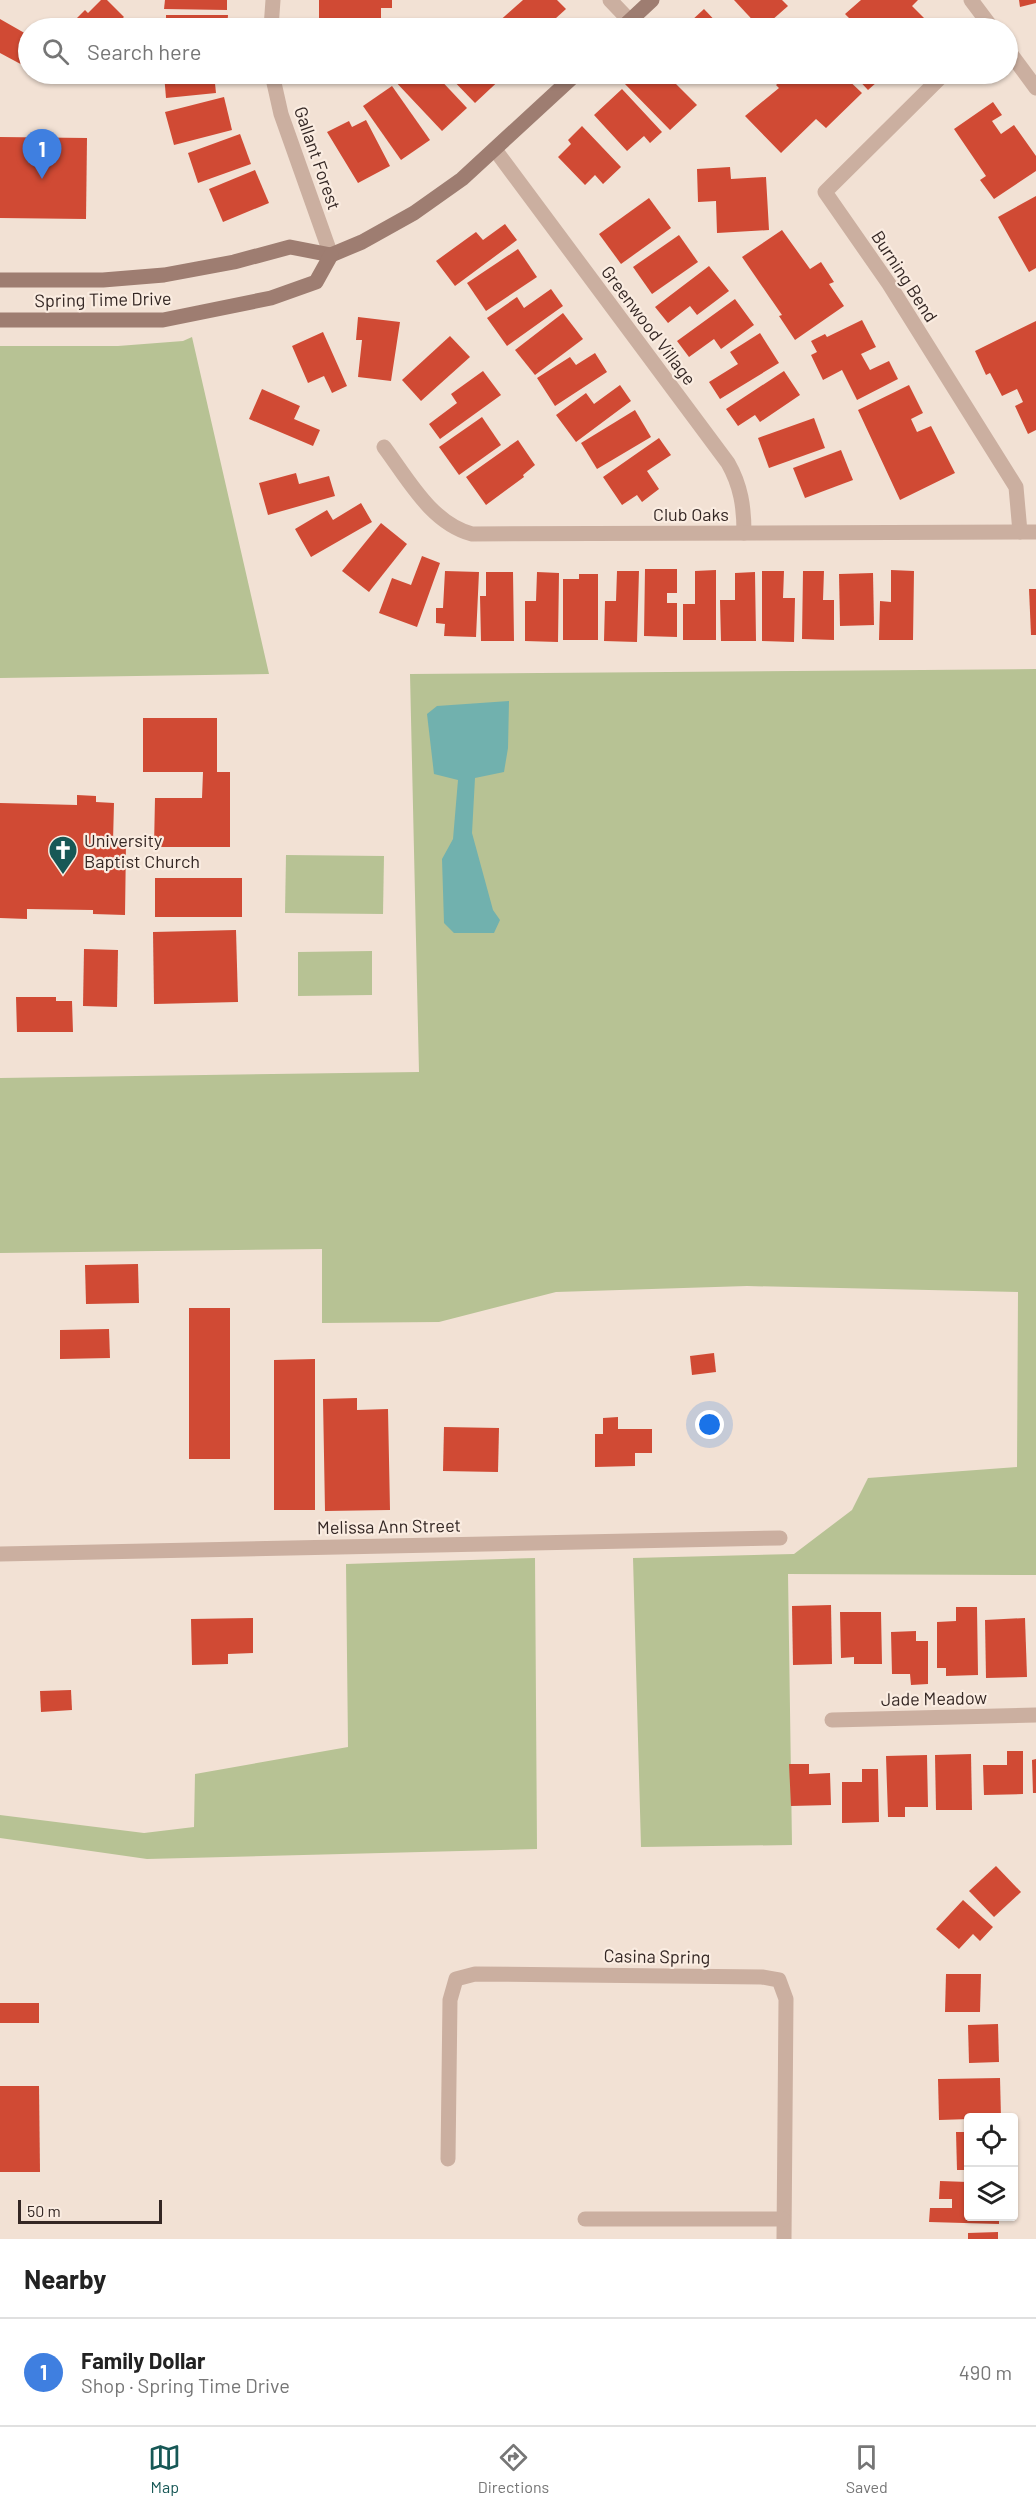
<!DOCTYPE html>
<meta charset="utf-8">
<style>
:root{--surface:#fff;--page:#f2f2f2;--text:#222;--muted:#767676;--line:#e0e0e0;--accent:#175856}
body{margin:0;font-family:Barlow,sans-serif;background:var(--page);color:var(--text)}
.controls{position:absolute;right:18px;bottom:18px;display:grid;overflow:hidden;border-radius:6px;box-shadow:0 2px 4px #0004}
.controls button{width:54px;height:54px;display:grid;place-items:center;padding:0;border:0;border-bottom:2px solid var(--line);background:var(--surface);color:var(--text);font:30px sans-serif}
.scale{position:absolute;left:18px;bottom:15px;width:144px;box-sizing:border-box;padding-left:6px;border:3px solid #342724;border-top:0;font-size:16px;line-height:21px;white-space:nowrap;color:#342724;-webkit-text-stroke:4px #faece1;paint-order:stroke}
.you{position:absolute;left:710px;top:1425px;width:21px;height:21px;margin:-15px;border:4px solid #fff;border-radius:50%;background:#1a73e8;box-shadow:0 0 0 9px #1a73e833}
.badge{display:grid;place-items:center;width:39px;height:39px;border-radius:50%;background:var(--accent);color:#fff;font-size:20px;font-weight:700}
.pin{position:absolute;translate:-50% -50px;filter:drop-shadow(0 2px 3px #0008)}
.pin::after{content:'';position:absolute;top:32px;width:21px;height:18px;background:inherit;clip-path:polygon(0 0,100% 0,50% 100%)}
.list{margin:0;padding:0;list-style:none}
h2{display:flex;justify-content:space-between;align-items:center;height:78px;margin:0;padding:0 24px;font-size:26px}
h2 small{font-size:20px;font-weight:400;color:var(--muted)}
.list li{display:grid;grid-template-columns:39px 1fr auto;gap:18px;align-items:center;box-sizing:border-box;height:108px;padding:0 24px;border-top:2px solid var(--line)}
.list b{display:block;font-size:22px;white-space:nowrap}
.list p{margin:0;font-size:20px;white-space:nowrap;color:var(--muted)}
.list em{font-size:20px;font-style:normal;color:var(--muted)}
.icon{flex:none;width:33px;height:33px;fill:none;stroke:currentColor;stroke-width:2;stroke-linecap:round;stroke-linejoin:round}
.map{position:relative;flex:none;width:1036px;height:2239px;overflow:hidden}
.search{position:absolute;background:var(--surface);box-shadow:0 2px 4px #0004;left:18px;right:18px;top:18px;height:66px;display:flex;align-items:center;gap:15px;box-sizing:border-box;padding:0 21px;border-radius:33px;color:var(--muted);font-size:22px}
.sheet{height:186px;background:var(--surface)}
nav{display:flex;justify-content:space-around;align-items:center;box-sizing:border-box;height:84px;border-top:2px solid var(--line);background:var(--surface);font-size:16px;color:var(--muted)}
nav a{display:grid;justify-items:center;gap:3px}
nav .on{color:var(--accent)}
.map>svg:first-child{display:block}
</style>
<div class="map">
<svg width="1036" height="2239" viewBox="0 0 1036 2239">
<rect width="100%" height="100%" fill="#f2e1d4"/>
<g fill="#b7c294">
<polygon points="192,337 269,674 0,678 0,346 118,346 183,341"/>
<polygon points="1036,669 1036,1575 788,1574 792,1845 641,1847 633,1558 794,1554 852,1510 868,1478 1017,1467 1018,1292 747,1286 556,1292 439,1322 322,1323 322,1249 0,1253 0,1078 419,1072 410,674"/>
<polygon points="286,855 384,856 383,914 285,913"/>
<polygon points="372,951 372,995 298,996 298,952"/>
<polygon points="535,1558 537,1849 147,1859 0,1838 0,1815 144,1833 194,1827 195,1774 348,1747 346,1564"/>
</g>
<polygon fill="#71b1ae" points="509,701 508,748 504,772 475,778 472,833 493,910 500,920 494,933 454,933 444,923 442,859 453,839 458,780 434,774 427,714 437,706"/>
<g fill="#d04a34">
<polygon points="101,0 107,0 124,17 112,28 72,28 69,26 85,10 88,13"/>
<polygon points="165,0 227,0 227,10 164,9"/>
<polygon points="319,0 392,0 392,8 381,8 381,26 319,26"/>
<polygon points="523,0 557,0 566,9 545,28 502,28 497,23"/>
<polygon points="734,0 782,0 788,6 763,28 760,28"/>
<polygon points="861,0 918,0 912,6 933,27 842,28 851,20 845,14"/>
<polygon points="1019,0 1036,0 1036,3 1020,7"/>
<polygon points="704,9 722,28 696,28 690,22"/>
<polygon points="166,15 228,15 227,28 166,28"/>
<polygon points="0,19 28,35 28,68 0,53"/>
<polygon points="451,19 460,28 440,28"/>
<polygon points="164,74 214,74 216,93 166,98"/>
<polygon points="398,74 435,74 467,108 442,131 392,78"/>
<polygon points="447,74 506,74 475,103"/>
<polygon points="634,74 646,74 652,79 657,74 666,74 697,105 670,130 624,83"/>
<polygon points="788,74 842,74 862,93 826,128 816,119 781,153 745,116 779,88 776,85"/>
<polygon points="853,74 886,74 868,90"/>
<polygon points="392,86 430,140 401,160 363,106"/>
<polygon points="622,89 662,132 650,143 644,136 627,151 594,115"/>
<polygon points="224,97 232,130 174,145 165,112"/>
<polygon points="993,102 1002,115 992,121 1001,134 1014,125 1036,156 1036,171 994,199 980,180 986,176 954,129"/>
<polygon points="366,120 390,166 358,183 327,132 349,121 352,127"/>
<polygon points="582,126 621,167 603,184 595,175 585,185 558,157 571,144 568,140"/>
<polygon points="240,134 251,164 198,183 188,153"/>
<polygon points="0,137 87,138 86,219 0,218"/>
<polygon points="730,167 731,179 766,177 769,230 717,233 716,201 698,202 697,169"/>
<polygon points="255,170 269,203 223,222 209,189"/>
<polygon points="1036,196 1036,268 1029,272 998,217"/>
<polygon points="649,198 671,228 621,264 599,234"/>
<polygon points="505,224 517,240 455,286 436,261 476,232 483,240"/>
<polygon points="782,230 810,269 821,262 834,282 829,284 844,306 795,340 779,316 782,315 742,257"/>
<polygon points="679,235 698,262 652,294 633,267"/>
<polygon points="518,249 537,277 486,311 467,283"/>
<polygon points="709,266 729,291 697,315 690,306 668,323 655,307"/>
<polygon points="551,289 563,306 507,346 487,318 517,297 524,308"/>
<polygon points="735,299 754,325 721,349 714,339 689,357 677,341"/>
<polygon points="563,313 583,339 535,375 515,350"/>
<polygon points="358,317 400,322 391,381 358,377 362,340 356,340"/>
<polygon points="862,320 876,347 861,354 870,370 889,361 898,379 857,400 842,370 823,380 811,355 817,352 811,341 825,334 827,337"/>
<polygon points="1036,321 1036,430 1028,434 1015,406 1023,402 1017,389 1002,396 990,373 986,375 975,351"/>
<polygon points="323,332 347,386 332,393 324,376 308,383 292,346"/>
<polygon points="760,333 779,363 720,399 709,382 738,364 730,352"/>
<polygon points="450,336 470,357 421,401 402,380"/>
<polygon points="595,353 607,372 555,406 537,378 570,357 576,365"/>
<polygon points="483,371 501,395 440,439 429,424 457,403 451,394"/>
<polygon points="784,371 800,395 760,422 755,415 738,426 726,409"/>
<polygon points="620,385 631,401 576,442 556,415 586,393 594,404"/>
<polygon points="909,385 923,413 911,419 917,432 931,426 955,473 900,500 858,410"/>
<polygon points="262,389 300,406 294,419 320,430 313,446 249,419"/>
<polygon points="635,410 651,437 597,469 581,443"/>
<polygon points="482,417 501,445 459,475 439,447"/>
<polygon points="814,418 825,448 769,468 758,438"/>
<polygon points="659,438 671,455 647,471 659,489 642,502 637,495 622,505 603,477"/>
<polygon points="518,440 535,465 523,475 524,477 486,505 466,477"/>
<polygon points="841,450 853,480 805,498 793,468"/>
<polygon points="296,473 299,484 329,476 335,496 268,515 259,483"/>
<polygon points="361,503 372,522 311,557 295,529 327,510 333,520"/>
<polygon points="381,523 407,544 369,592 342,571"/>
<polygon points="422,556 440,563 417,627 379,613 392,578 411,585"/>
<polygon points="645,569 677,569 677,593 667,593 667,603 677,603 677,637 644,636"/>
<polygon points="716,570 716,640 683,640 683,604 695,604 695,571"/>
<polygon points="891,570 914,571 913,640 879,640 880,601 891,602"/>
<polygon points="445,571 479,572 476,637 444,636 445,624 436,623 436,608 443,608"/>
<polygon points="617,571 639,571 637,642 604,641 605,601 616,601"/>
<polygon points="762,571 784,571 783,598 795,598 794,642 762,641"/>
<polygon points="803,571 824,571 823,600 834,600 834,640 802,639"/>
<polygon points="486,572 513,572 514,641 481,641 480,596 486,596"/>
<polygon points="537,572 559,573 558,642 525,641 525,601 536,601"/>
<polygon points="755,572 756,641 721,641 720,600 735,600 735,573"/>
<polygon points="873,573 874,625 840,626 839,574"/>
<polygon points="579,574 598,574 598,640 563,640 563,579 579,579"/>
<polygon points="1029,589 1036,589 1036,635 1031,635"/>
<polygon points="143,718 217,718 217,772 230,772 230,847 154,847 155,798 202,798 203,772 143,772"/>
<polygon points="77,795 96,796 96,802 114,803 113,842 126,842 125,915 93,914 93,910 27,909 27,919 0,918 0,803 77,805"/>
<rect x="155" y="878" width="87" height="39"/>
<polygon points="236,930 238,1002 154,1004 153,932"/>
<polygon points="84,949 118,950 117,1007 83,1006"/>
<polygon points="16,997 56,997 56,1001 72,1001 73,1032 17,1032"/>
<polygon points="138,1264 139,1303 86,1304 85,1265"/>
<rect x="189" y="1308" width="41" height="151"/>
<polygon points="109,1329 110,1358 60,1359 60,1330"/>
<polygon points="714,1353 716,1372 692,1375 690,1356"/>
<polygon points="315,1359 315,1510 274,1510 274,1360"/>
<polygon points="357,1398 357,1410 388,1409 390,1510 325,1511 323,1399"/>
<polygon points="618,1417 618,1429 652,1429 652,1453 635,1453 635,1466 595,1467 595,1434 603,1434 603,1418"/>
<polygon points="444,1427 499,1428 498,1472 443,1471"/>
<polygon points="831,1605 832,1664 793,1665 792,1606"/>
<polygon points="956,1607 977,1607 978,1675 946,1676 946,1668 937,1668 937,1622 956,1621"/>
<polygon points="840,1612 881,1612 882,1664 854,1664 854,1657 841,1658"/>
<polygon points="253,1618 253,1653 228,1654 228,1664 192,1665 191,1619"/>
<polygon points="1025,1618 1027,1677 986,1678 985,1620"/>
<polygon points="916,1631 916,1641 928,1641 928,1684 911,1685 910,1674 892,1674 891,1632"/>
<polygon points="71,1690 72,1710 41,1712 40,1691"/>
<polygon points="1007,1751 1023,1751 1023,1794 984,1795 983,1765 1007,1765"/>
<polygon points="971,1754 972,1810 936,1810 935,1755"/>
<polygon points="927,1755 928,1807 905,1807 905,1817 888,1817 886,1756"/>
<polygon points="1036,1759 1036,1793 1033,1793 1032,1760"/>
<polygon points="789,1764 809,1764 809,1774 830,1773 831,1805 791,1806"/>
<polygon points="862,1769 878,1769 879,1822 842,1823 842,1782 862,1782"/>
<polygon points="996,1866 1021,1892 994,1917 969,1891"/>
<polygon points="963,1900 993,1927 980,1941 973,1934 959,1949 936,1929"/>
<polygon points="946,1974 981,1974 980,2012 945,2012"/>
<rect x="0" y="2003" width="39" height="20"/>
<polygon points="998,2024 999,2062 969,2063 968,2025"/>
<polygon points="1000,2078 1001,2118 939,2120 938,2079"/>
<polygon points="0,2086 39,2086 40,2172 0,2172"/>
<polygon points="956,2132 968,2132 968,2170 957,2170"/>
<polygon points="940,2181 968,2182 968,2216 999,2216 999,2224 929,2222 930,2208 952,2208 952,2199 939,2199"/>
<polygon points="998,2232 998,2239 968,2239 968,2233"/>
</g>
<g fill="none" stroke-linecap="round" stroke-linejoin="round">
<g stroke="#cbafa0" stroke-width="15">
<polyline points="610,0 630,21"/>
<polyline points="971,0 992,28"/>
<polyline points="271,28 273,0"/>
<polyline points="1008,50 1036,88"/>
<polyline points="272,74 281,114 331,255"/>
<polyline points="944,74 825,192 889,284 1016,487 1020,532"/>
<path d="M496,151l232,312c13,23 16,44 16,70"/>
<path d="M384,447c24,32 47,76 88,87l564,-2"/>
<polyline points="0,1554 780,1538"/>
<polyline points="832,1720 1036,1715"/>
<polyline points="448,2159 450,2000 456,1979 475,1974 762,1977 779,1980 786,1999 784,2239"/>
<polyline points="585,2219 783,2219"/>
</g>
<g stroke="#9e7d71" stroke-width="15">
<polyline points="622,28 652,0"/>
<polyline points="0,280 103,280 164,275 234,262 290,247 331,255 362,242 414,213 462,179 576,74"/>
<polyline points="0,320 163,320 271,298 316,282 331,255"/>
</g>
</g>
<defs>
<g id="church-pin" transform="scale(1.5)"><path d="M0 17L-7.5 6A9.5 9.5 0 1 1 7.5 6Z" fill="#175856" stroke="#faece1"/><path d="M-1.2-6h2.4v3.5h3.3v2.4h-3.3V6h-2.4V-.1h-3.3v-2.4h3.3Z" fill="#fff"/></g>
</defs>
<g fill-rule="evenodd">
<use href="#church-pin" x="63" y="850"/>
</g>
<g text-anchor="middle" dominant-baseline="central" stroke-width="4.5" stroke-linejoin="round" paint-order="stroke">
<g font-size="18" fill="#342724" stroke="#faece1">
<text transform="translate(318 158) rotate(71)">Gallant Forest</text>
<text transform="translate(905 276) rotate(57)">Burning Bend</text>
<text transform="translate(103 299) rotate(-1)">Spring Time Drive</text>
<text transform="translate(649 325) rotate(53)">Greenwood Village</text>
<text x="691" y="514">Club Oaks</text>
<text transform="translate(389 1526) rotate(-1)">Melissa Ann Street</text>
<text transform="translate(934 1698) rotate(-1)">Jade Meadow</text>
<text transform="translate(657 1956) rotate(1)">Casina Spring</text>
</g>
<g font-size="18" fill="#342724" stroke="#faece1" text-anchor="start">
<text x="84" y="840">University<tspan x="84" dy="21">Baptist Church</tspan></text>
</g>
</g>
</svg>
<div class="controls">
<button><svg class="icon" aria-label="locate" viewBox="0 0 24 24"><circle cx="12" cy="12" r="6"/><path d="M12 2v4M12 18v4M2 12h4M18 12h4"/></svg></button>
<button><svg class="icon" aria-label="layers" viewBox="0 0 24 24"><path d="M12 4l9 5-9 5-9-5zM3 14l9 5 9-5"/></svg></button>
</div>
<div class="scale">50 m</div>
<div class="you"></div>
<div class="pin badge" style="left:42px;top:179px;background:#3f7fe0">1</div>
<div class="search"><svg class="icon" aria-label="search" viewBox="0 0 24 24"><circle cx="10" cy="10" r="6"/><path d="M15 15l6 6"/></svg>Search here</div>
</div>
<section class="sheet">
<h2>Nearby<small></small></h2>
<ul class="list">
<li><span class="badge" style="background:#3f7fe0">1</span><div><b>Family Dollar</b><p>Shop · Spring Time Drive</p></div><em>490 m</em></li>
</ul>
</section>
<nav>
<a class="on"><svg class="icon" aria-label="map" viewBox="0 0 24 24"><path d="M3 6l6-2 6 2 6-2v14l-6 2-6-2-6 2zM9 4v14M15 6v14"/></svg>Map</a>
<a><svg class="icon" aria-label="directions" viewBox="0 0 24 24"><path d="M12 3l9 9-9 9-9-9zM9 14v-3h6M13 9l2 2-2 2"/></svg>Directions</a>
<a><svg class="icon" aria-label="saved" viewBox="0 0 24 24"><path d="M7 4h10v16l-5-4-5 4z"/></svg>Saved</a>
</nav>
